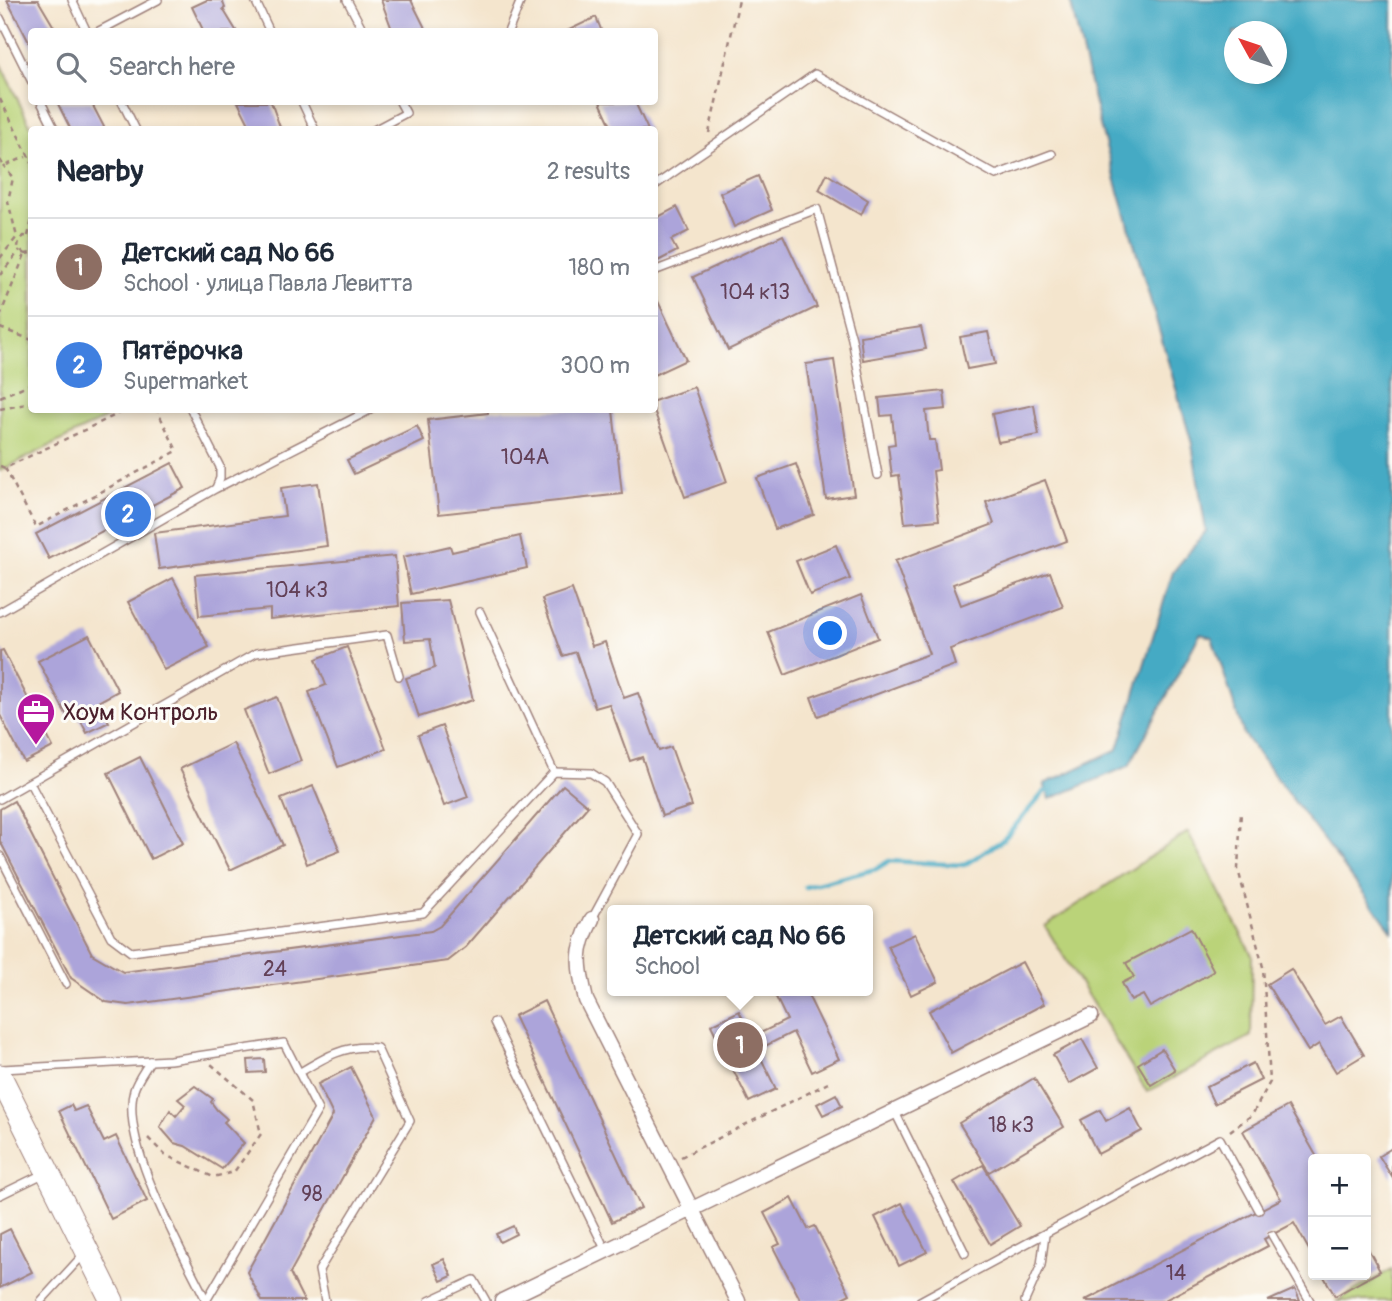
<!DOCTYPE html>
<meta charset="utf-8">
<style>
:root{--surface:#fff;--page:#f2f2f3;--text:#1f2937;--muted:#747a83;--line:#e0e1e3;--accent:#db2777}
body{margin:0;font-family:Pangolin,sans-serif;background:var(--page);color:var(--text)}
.controls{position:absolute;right:21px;bottom:21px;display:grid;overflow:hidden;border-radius:7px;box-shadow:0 4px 10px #0003}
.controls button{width:63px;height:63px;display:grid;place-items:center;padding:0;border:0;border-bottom:2px solid var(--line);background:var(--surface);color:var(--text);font:35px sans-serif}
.compass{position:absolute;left:1224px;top:21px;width:63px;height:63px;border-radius:50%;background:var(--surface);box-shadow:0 4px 10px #0003;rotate:310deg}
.you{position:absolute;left:831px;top:634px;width:24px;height:24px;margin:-18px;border:5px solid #fff;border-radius:50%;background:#1a73e8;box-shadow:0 0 0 10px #1a73e833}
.badge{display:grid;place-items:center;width:46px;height:46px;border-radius:50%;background:var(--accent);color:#fff;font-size:23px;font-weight:700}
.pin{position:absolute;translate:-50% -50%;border:4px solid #fff;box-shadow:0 2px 7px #0006}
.popup{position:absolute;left:607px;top:905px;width:266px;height:91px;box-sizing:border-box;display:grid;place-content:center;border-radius:7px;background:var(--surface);filter:drop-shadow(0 2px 5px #0005);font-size:23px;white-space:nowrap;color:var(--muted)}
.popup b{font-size:26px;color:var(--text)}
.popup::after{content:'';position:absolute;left:50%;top:100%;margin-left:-14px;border:14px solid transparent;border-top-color:var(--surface)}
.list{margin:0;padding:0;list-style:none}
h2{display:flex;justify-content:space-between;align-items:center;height:91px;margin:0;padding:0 28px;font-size:30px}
h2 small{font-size:23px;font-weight:400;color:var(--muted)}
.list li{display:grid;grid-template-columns:46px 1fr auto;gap:21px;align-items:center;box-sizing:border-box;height:98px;padding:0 28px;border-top:2px solid var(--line)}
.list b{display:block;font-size:26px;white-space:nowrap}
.list p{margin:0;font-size:23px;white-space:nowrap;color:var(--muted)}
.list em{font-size:23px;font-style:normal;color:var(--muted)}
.icon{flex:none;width:38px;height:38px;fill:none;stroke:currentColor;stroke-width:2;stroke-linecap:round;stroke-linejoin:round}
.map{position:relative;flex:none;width:1392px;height:1301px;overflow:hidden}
.search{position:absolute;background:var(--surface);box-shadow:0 4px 10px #0003;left:28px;top:28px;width:630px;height:77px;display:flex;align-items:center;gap:18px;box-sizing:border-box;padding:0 24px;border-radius:7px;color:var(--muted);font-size:26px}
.panel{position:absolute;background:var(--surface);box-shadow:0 4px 10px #0003;left:28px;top:126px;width:630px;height:287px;border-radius:7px}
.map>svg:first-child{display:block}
</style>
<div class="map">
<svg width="1392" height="1301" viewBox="0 0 1392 1301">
<rect width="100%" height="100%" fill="#fdfcf7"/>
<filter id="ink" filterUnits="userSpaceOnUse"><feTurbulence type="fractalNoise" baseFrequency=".0143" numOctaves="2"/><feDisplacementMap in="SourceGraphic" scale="14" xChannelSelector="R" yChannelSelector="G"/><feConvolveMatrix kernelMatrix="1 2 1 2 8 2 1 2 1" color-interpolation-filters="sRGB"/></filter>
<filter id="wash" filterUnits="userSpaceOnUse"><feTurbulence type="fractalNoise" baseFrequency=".00686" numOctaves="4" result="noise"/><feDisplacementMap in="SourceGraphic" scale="28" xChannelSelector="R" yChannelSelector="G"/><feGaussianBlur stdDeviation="1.57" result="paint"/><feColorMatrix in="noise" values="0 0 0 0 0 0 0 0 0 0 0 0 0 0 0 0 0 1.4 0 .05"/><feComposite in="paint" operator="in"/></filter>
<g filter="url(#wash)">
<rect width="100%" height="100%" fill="#f4e5cd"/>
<g fill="#bad379" stroke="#827952" stroke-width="2">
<polygon points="0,63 32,129 32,410 122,410 0,471"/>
<polygon points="1188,832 1252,955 1251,1036 1147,1092 1045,926"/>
<polygon points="1392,1269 1392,1301 1337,1301"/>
</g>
<path fill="#44aac4" stroke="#476478" stroke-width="2" fill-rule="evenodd" d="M1070,0h322v931l-148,-196 -32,-98 -12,-3 -71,132 -79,33 -6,-15 74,-35 55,-177 33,-41 -14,-87 -91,-315zM1234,32h42v42h-42z"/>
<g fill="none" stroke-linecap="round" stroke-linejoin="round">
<polyline stroke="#44aac4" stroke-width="4.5" points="805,887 876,869 889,861 964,865 1003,840 1044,792 1049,790"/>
</g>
<g id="blocks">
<g fill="#aca4da">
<polygon points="7,0 38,0 57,32 32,32 32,48"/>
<polygon points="207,0 222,0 225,8 223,9 237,32 204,32 192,7"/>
<polygon points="381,0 411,0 427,32 393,32"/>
<polygon points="596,17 602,32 565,32"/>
<polygon points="57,102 91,102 104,127 102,130 71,130"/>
<polygon points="238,102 271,102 280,127 285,130 252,130"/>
<polygon points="600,102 635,102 648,130 613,130"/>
<polygon points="827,174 868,200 861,215 819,190"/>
<polygon points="758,176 772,210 734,227 720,193"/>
<polygon points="677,207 689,231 671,240 677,251 654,263 654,219"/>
<polygon points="783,235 817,307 728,350 693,277"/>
<polygon points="654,293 686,360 654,375"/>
<polygon points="921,327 926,349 863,360 860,336"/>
<polygon points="988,332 995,364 967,369 960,337"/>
<polygon points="834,360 854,495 826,499 806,364"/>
<polygon points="694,387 727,482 685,497 654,410 654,401"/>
<polygon points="944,391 946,409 926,411 929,440 935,440 939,470 933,471 939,520 905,523 899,475 892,476 888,445 895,444 892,415 881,416 879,398"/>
<polygon points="1034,405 1039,435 998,442 992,414"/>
<polygon points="488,410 613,410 622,494 439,514 428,420 488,413"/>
<polygon points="417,426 424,441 354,474 347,460"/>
<polygon points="172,463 185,488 49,559 36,534"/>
<polygon points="796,464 814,515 775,529 757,478"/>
<polygon points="1045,480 1067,541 953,584 961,605 1050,572 1063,607 950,649 955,665 818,716 811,697 929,654 895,561 994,524 986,502"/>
<polygon points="318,483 327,546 159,569 154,533 285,516 281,488"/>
<polygon points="520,536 527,568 411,594 403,557 450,546 452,552"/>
<polygon points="836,545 850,579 810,595 796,561"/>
<polygon points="395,556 399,606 270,619 270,609 199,616 195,575"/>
<polygon points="173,578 209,647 164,670 128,602"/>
<polygon points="572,589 592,646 605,642 624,698 638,693 659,751 671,747 692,806 662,816 642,757 630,761 609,704 595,708 576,652 563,656 542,599"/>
<polygon points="861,595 878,638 785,675 768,632"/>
<polygon points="448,600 473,700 419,717 406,678 435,668 430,639 405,641 402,603"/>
<polygon points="89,635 118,691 98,702 109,722 87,733 76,712 67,716 38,661"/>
<polygon points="347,647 386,749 338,767 309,692 326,685 316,659"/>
<polygon points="3,650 53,747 24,762 0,715 0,651"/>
<polygon points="277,697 301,761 269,774 244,710"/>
<polygon points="442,726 468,797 444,806 418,735"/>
<polygon points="233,743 283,845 230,870 180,769"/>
<polygon points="140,757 183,843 151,859 108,773"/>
<polygon points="563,785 588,806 466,947 448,961 128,1005 106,1002 71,978 0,841 0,809 14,801 92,954 123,972 431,931 440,926"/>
<polygon points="313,786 340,851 307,864 281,799"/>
<polygon points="1191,928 1214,971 1150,1007 1143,995 1131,1001 1122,983 1134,977 1126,963"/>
<polygon points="915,934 938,982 911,995 888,946"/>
<polygon points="1022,962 1044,1004 951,1053 929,1011"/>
<polygon points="1291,969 1325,1025 1341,1016 1364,1055 1336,1072 1319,1044 1308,1051 1267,984"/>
<polygon points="779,991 806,991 839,1059 812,1072 793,1032 757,1050 776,1089 749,1102 711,1025 739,1011 752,1037 787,1020 774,993"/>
<polygon points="544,1001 641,1208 612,1222 514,1016"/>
<polygon points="1082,1039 1098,1068 1069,1084 1053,1055"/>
<polygon points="1162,1049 1175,1070 1151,1085 1138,1064"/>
<polygon points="264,1059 265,1072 249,1073 248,1060"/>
<polygon points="1253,1063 1261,1080 1214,1104 1206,1087"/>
<polygon points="351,1067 376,1116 290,1273 304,1301 262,1301 247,1272 333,1115 318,1084"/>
<polygon points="1034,1078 1064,1127 989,1172 959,1123"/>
<polygon points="195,1086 213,1099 211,1102 217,1110 227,1119 224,1122 244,1143 222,1169 185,1146 174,1143 160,1127 170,1110 176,1116 185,1105 178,1099"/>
<polygon points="836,1094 842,1106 823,1115 817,1104"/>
<polygon points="71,1105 74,1111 86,1106 104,1142 116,1136 147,1201 111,1219 59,1111"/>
<polygon points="1288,1106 1318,1159 1313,1159 1313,1257 1294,1223 1264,1239 1268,1246 1163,1301 1084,1301 1281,1199 1243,1131"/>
<polygon points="1130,1108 1142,1131 1098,1154 1081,1120 1100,1110 1106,1121"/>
<polygon points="1392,1148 1392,1177 1379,1156"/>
<polygon points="983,1165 1020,1226 990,1244 954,1182"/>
<polygon points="792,1198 808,1229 815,1226 850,1294 836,1301 801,1301 773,1247 780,1244 764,1213"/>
<polygon points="902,1203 927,1252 899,1266 875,1217"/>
<polygon points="513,1226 516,1234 500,1242 496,1234"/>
<polygon points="10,1229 32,1272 0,1288 0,1234"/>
<polygon points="1366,1245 1380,1271 1335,1296 1323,1275 1366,1275"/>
<polygon points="444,1259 452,1276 441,1281 433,1264"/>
<polygon points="1295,1289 1300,1301 1268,1301"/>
</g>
</g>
</g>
<g filter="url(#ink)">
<use href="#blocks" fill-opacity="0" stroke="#9f827c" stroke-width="2"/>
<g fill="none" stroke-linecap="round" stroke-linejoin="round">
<g stroke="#9f827c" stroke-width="10">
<g id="service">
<polyline points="72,0 87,32"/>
<polyline points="255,0 270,32"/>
<polyline points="347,0 364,32"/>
<polyline points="0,18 32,82"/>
<polyline points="97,32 158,0"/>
<polyline points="508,32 521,0"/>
<polyline points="41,102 55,130"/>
<polyline points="122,102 136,130"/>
<polyline points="302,102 315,130"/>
<polyline points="374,130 406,113 400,102"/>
<polyline points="654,186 815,74 996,175 1052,154"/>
<polyline points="654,271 817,209 852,339 878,475"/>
<polyline points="191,410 220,467 220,478 216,488"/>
<polyline points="0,612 215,489 370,410"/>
<polyline points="480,612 554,772"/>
<polyline points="30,783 111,937 131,952 423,913 554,772 591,773 605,782 638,834 592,919"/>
<polyline points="0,799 256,653 387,635 399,676"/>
<polyline points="0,856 66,984"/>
<polyline points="494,1022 606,1251"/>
<path d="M150,1061c-5,9 -13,19 -16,29 -15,51 49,163 72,210"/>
<polyline points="2,1069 170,1060 284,1043 318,1110 206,1301"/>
<path d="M299,1073c26,-16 47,-29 78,-25l33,73 -91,149 6,31"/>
<polyline points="895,1112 965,1253"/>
<polyline points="0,1195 43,1174"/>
<polyline points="1272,1235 1310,1301"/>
<polyline points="41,1301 83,1255"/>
<polyline points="429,1301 474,1280 486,1301"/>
<polyline points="920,1301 1220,1139 1259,1210"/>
<polyline points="1025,1301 1041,1265 1045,1235"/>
</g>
</g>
<g stroke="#9f827c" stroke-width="17">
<g id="minor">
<path d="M592,919c-17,33 -14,46 -6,81l152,301"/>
<polyline points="502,1301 1091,1016"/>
</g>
</g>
<g stroke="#9f827c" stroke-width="25">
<polyline id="primary" points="0,1076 112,1301"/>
</g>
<g stroke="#9f827c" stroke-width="2.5" stroke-dasharray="5 5" stroke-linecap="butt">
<polyline points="0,99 32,163"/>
<polyline points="709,133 739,0"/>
<polyline points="0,160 4,166 26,157"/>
<polyline points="28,236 32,220"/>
<polyline points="25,254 18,247 19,241 24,236 32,237"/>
<polyline points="25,254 32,253"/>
<polyline points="0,258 17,237 8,201 13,178 4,166"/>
<polyline points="0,275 20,250"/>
<polyline points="0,316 25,254"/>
<polyline points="0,328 32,340"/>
<polyline points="0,397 32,383"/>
<polyline points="0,409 32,403"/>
<polyline points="0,466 5,468 126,410"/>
<polyline points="5,468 36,527 177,451 157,410"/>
<polyline points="1230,1131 1252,1115 1270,1082 1263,967 1238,869 1241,811"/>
<polyline points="148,1138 165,1155 213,1177 234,1172 261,1134 253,1100 211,1064"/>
<polyline points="681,1157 828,1083"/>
</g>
<use href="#service" stroke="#fff" stroke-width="7"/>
<use href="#minor" stroke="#fff" stroke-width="14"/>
<use href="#primary" stroke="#fff" stroke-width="23"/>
</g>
</g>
<defs>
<g id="office-pin" transform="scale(2.0125)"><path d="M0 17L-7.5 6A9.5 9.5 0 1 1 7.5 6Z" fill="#b5179e" stroke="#fdfcf7"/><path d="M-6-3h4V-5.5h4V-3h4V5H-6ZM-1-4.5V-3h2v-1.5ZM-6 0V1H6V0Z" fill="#fff"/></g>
</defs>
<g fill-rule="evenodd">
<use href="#office-pin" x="36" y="712"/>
</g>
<g text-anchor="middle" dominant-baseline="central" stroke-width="6" stroke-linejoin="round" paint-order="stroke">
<g font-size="21" fill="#624057">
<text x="755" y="292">104 к13</text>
<text x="525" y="457">104А</text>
<text x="297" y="590">104 к3</text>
<text x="275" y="969">24</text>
<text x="1011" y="1125">18 к3</text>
<text x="312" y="1194">98</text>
<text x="1176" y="1273">14</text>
</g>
<g font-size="24" fill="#4a1f2b" stroke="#fdfcf7" text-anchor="start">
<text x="63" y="712">Хоум Контроль</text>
</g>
</g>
</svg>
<div class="controls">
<button>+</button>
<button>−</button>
</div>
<svg class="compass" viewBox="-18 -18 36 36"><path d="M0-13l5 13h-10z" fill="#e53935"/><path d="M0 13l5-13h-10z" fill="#747a83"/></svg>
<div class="you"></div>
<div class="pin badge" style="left:740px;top:1045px;background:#8d6e63">1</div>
<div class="popup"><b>Детский сад № 66</b>School</div>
<div class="pin badge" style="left:128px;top:514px;background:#3f7fe0">2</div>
<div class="search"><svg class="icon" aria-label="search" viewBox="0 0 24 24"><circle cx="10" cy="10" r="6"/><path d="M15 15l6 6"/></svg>Search here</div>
<section class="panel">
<h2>Nearby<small>2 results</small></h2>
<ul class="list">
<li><span class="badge" style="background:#8d6e63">1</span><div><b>Детский сад № 66</b><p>School · улица Павла Левитта</p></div><em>180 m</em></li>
<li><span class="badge" style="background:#3f7fe0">2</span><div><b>Пятёрочка</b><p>Supermarket</p></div><em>300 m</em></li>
</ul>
</section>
</div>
